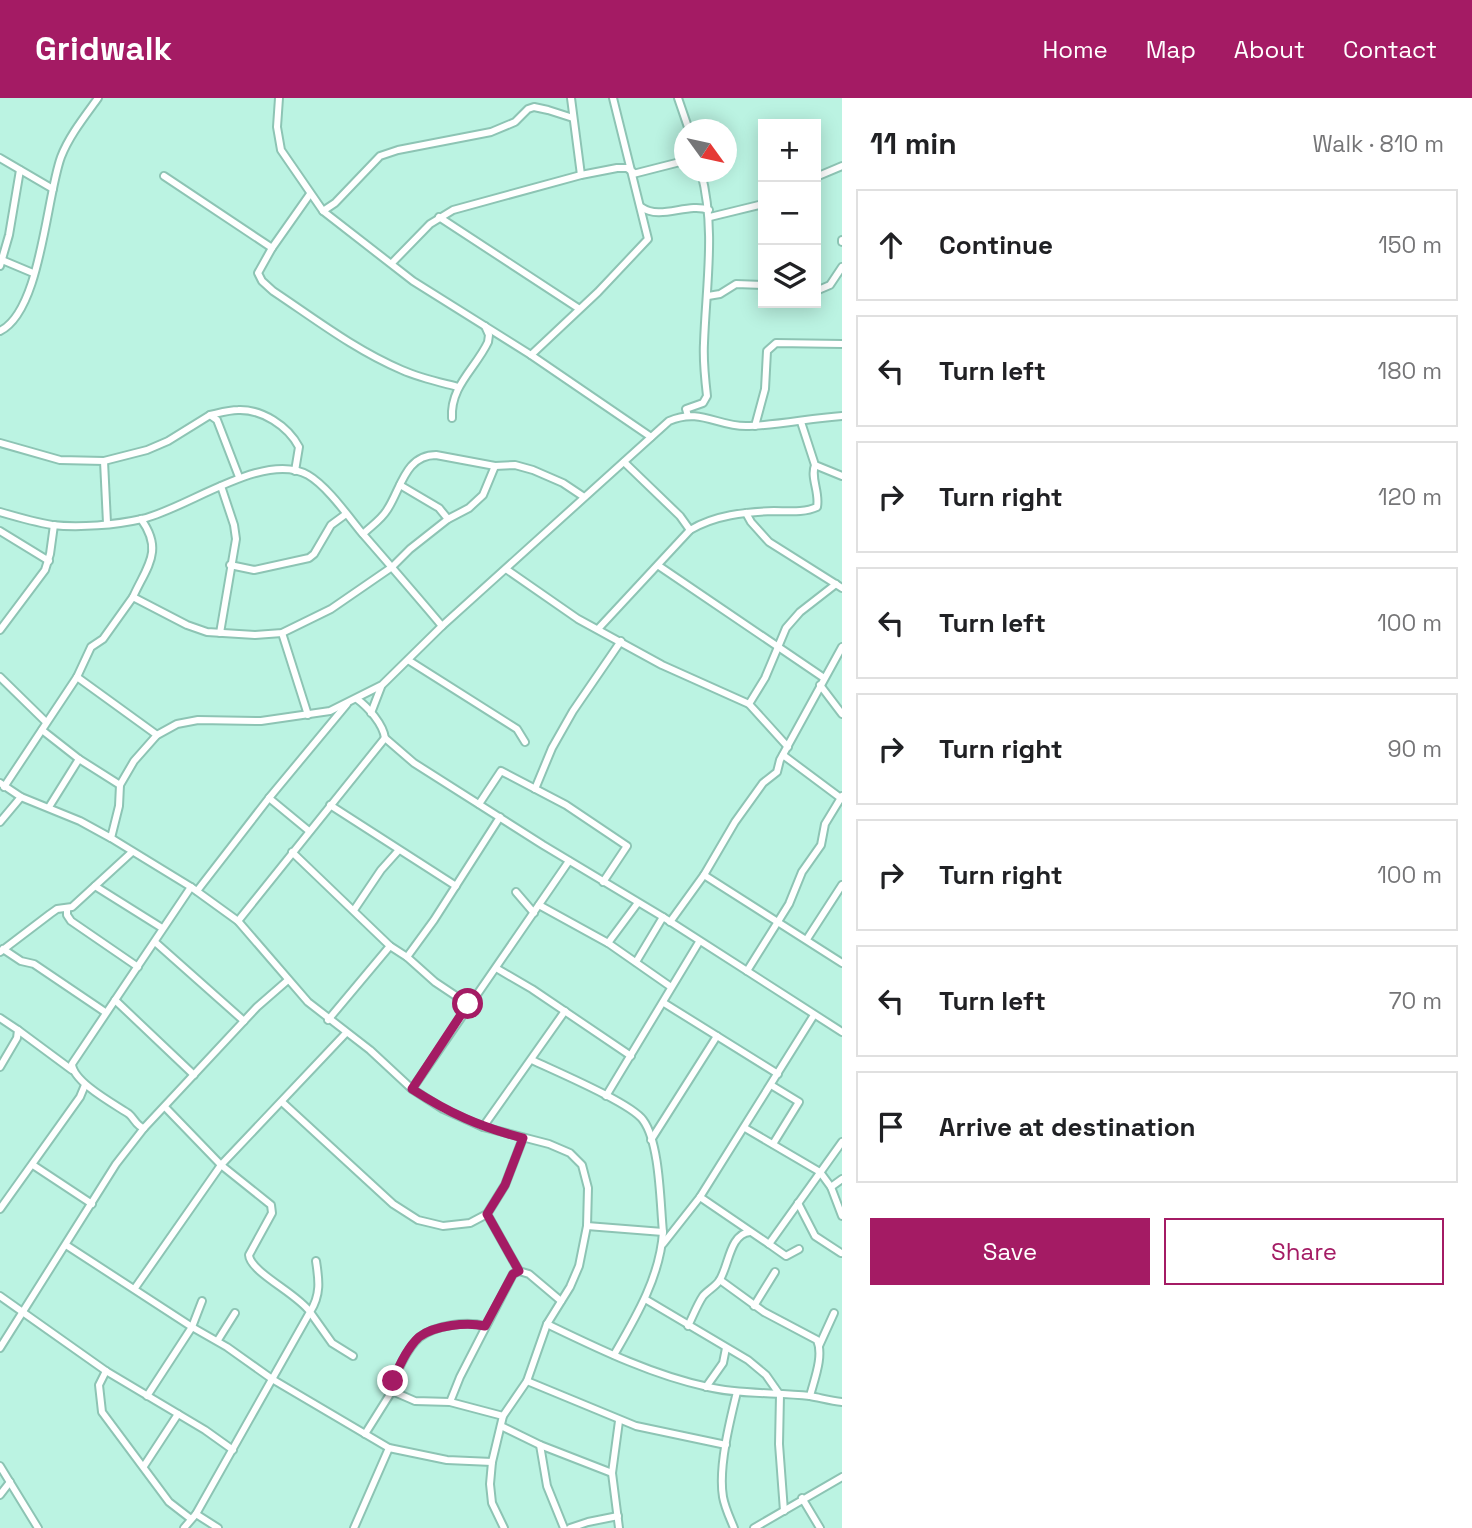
<!DOCTYPE html>
<meta charset="utf-8">
<style>
:root{--surface:#fff;--page:#f6f6f6;--text:#202124;--muted:#757577;--line:#e0e0e0;--accent:#a41b64}
body{margin:0;font-family:"Space Grotesk",sans-serif;background:var(--page);color:var(--text)}
.controls{position:absolute;right:21px;top:21px;display:grid;overflow:hidden;border-radius:0px;box-shadow:0 4px 18px #0003}
.controls button{width:63px;height:63px;display:grid;place-items:center;padding:0;border:0;border-bottom:2px solid var(--line);background:var(--surface);color:var(--text);font:35px sans-serif}
.compass{position:absolute;left:674px;top:21px;width:63px;height:63px;border-radius:50%;background:var(--surface);box-shadow:0 4px 18px #0003;rotate:123deg}
.stop{position:absolute;width:21px;height:21px;margin:-16px;border:5px solid #a41b64;border-radius:50%;background:#fff}
.stop.end{background:#a41b64;border-color:#fff;box-shadow:0 2px 7px #0008}
.list{margin:0;padding:0;list-style:none}
h2{display:flex;justify-content:space-between;align-items:center;height:91px;margin:0;padding:0 28px;font-size:30px}
h2 small{font-size:23px;font-weight:400;color:var(--muted)}
.list li{display:grid;grid-template-columns:46px 1fr auto;gap:21px;align-items:center;box-sizing:border-box;height:112px;margin:0 14px 14px;padding:0 14px;border:2px solid var(--line);border-radius:0px}
.list b{display:block;font-size:26px;white-space:nowrap}
.list em{font-size:23px;font-style:normal;color:var(--muted)}
.actions{display:flex;gap:14px;padding:21px 28px}
.actions a{flex:1;padding:16px 0;border:2px solid var(--accent);border-radius:0px;text-align:center;font-size:24px;color:var(--accent)}
.actions .main{background:var(--accent);color:#fff}
.icon{flex:none;width:38px;height:38px;fill:none;stroke:currentColor;stroke-width:2;stroke-linecap:round;stroke-linejoin:round}
.map{position:relative;flex:none;width:842px;height:1430px;overflow:hidden}
header{display:flex;align-items:center;gap:42px;box-sizing:border-box;height:98px;padding:0 35px;background:var(--accent);color:#fff}
header strong{font-size:33px}
nav{display:flex;gap:38px;margin-inline-start:auto;font-size:24px}
main{display:flex}
aside{flex:1;background:var(--surface)}
.map>svg:first-child{display:block}
</style>
<header>
<strong>Gridwalk</strong>
<nav><a>Home</a><a>Map</a><a>About</a><a>Contact</a></nav>
</header>
<main>
<div class="map">
<svg width="842" height="1430" viewBox="0 0 842 1430">
<rect width="100%" height="100%" fill="#bbf3e2"/>
<g fill="none" stroke-linecap="round" stroke-linejoin="round">
<g stroke="#8dc4b4" stroke-width="10">
<g id="minor">
<polyline points="279,0 277,29 281,52 323,113 413,183 531,257 651,339"/>
<polyline points="571,0 581,77"/>
<polyline points="678,0 689,32"/>
<polyline points="0,60 53,91"/>
<polyline points="633,76 684,63"/>
<polyline points="164,78 272,150 310,96"/>
<polyline points="816,79 842,68"/>
<path d="M641,109c20,14 46,-5 68,3"/>
<polyline points="323,113 335,105 380,58 398,52 491,34 515,24 528,11 534,9 548,12 573,20"/>
<polyline points="439,119 578,210"/>
<polyline points="710,119 763,106"/>
<polyline points="842,142 842,144"/>
<path d="M272,150l-14,25 4,8 11,10c42,28 82,59 129,79 18,8 37,12 56,17"/>
<polyline points="2,162 33,175"/>
<polyline points="392,165 430,126 453,112 581,77 617,70 627,70 633,74"/>
<polyline points="0,168 9,137 20,72"/>
<polyline points="816,193 830,187 842,169"/>
<polyline points="708,198 720,196 736,186 763,187"/>
<path d="M0,233c41,-20 46,-133 61,-174 8,-21 24,-41 37,-59"/>
<polyline points="531,257 598,194 648,141 613,0"/>
<path d="M210,317c9,-2 19,-5 28,-5 24,-1 50,16 61,37l-4,24"/>
<path d="M688,318l-2,-7 17,-6 4,-7c-2,-17 -4,-35 -3,-53 2,-58 12,-114 -3,-171"/>
<path d="M452,320c-2,-32 24,-50 36,-76l1,-7 -4,-9"/>
<polyline points="801,324 815,367 842,378"/>
<polyline points="755,328 765,291 767,253 776,245 842,246"/>
<polyline points="0,345 60,362 104,363 147,352 168,343 210,317 217,322 239,379"/>
<polyline points="104,363 107,425"/>
<polyline points="624,364 680,418 690,432"/>
<polyline points="400,387 439,410 448,421"/>
<path d="M0,414c17,5 34,10 52,13 28,3 63,0 90,-6 45,-10 122,-69 166,-44 19,11 40,41 54,58 27,31 54,62 80,93"/>
<polyline points="746,415 751,424 769,444 842,490"/>
<polyline points="0,433 49,463"/>
<path d="M363,436c8,-8 18,-14 24,-24 14,-21 18,-55 49,-55l59,11 20,-1 18,5 30,13 21,14"/>
<polyline points="230,467 254,472 309,460 314,456 331,427 346,416"/>
<polyline points="659,468 824,580"/>
<polyline points="506,471 578,521 662,567 749,606 788,649"/>
<path d="M133,499c14,-31 31,-46 8,-78"/>
<path d="M598,531l92,-99c25,-15 55,-18 84,-19 14,0 30,2 43,-4 3,-15 -7,-29 -2,-42"/>
<polyline points="0,532 45,472 50,456 54,427"/>
<polyline points="220,535 236,441 234,427 221,388"/>
<polyline points="282,535 308,617"/>
<polyline points="408,562 517,631 525,644"/>
<polyline points="0,579 46,624"/>
<polyline points="77,579 157,637"/>
<polyline points="820,587 842,616"/>
<path d="M357,601c11,8 26,25 28,39l29,25 129,82 120,72 179,115"/>
<polyline points="749,606 765,580 786,530 800,514 836,486"/>
<polyline points="371,615 381,589"/>
<polyline points="42,632 79,661 120,687"/>
<polyline points="783,657 842,701"/>
<polyline points="0,685 21,699 80,723 111,740 191,789 238,823 308,904 370,952 412,991 443,1011 483,1029 549,1046 570,1055 582,1067 588,1090 587,1128 579,1168 570,1189 547,1226 527,1283 503,1318 492,1364 490,1386 492,1405 504,1430"/>
<polyline points="4,689 77,579 91,549 103,541 133,499 187,527 207,534 255,537 282,535 331,511 392,469 410,451 448,421 469,410 483,397 495,368"/>
<polyline points="535,691 552,650 573,613 621,543"/>
<polyline points="269,700 309,733"/>
<polyline points="479,706 501,673 566,707 627,748 603,784"/>
<polyline points="330,707 456,788"/>
<polyline points="49,709 79,661"/>
<polyline points="0,724 21,699"/>
<path d="M111,740l8,-32 1,-21 14,-24 23,-26 20,-11 21,-4 63,1 69,-10 52,-26 60,-59 227,-205c32,-14 50,7 80,5 31,-1 62,-8 93,-10"/>
<polyline points="292,754 390,848 407,859 435,884 468,906"/>
<polyline points="704,777 842,865"/>
<polyline points="95,788 162,830"/>
<polyline points="197,793 269,700 347,606"/>
<polyline points="516,794 534,815"/>
<polyline points="539,807 608,845 671,889"/>
<polyline points="67,811 67,817 71,823 138,869"/>
<polyline points="354,812 381,772 398,753"/>
<polyline points="238,823 385,640"/>
<polyline points="670,824 704,777 735,724 763,685 777,674 780,662 842,549"/>
<polyline points="807,841 842,787"/>
<polyline points="155,844 244,923"/>
<polyline points="608,845 637,806"/>
<polyline points="3,851 21,863 34,866 105,914"/>
<polyline points="0,854 50,816 57,811 72,809 132,754"/>
<polyline points="407,859 434,822 500,719"/>
<polyline points="636,864 663,819"/>
<polyline points="496,870 532,891 631,958"/>
<polyline points="747,873 789,806 802,774 821,747 825,726 842,698"/>
<polyline points="115,902 194,977"/>
<polyline points="664,905 778,976"/>
<polyline points="0,920 18,932 17,940 0,969"/>
<polyline points="328,922 390,848"/>
<polyline points="18,932 72,972"/>
<path d="M532,962c23,11 99,43 111,60 17,23 17,82 20,112 -3,45 -27,85 -49,123"/>
<polyline points="771,987 799,1004 773,1046"/>
<polyline points="412,991 569,763"/>
<polyline points="606,998 699,844"/>
<polyline points="282,1004 393,1106 418,1122 443,1128 470,1125 487,1116 505,1087 523,1040"/>
<path d="M165,1009l56,58 50,40 1,8 -23,42c1,17 49,39 61,57l-114,202 -12,14"/>
<polyline points="483,1029 565,913"/>
<path d="M144,1030c-8,-2 -9,-9 -15,-14 -15,-10 -56,-32 -57,-50l119,-177"/>
<polyline points="745,1030 820,1074 831,1089 842,1118"/>
<polyline points="651,1042 717,938"/>
<polyline points="33,1067 92,1106"/>
<polyline points="831,1089 842,1081"/>
<polyline points="700,1099 769,1146 842,1044"/>
<polyline points="798,1105 815,1138 841,1155"/>
<polyline points="0,1111 80,999 85,987"/>
<polyline points="487,1116 519,1173"/>
<polyline points="587,1128 663,1134"/>
<polyline points="663,1146 700,1099 814,917"/>
<polyline points="769,1146 786,1158 799,1151"/>
<polyline points="66,1147 192,1229 227,1249 272,1281 389,1350 447,1362 492,1364"/>
<path d="M316,1163c3,19 5,34 -6,51l22,31 21,13"/>
<path d="M720,1182l44,32 53,28c7,16 -3,40 -7,56"/>
<polyline points="135,1190 221,1067 346,935"/>
<polyline points="0,1198 106,1273 205,1332 233,1352"/>
<polyline points="645,1201 748,1262 766,1277 780,1297 779,1346 784,1413"/>
<polyline points="754,1208 775,1174"/>
<path d="M547,1226c52,25 105,51 161,63 34,8 68,5 102,9 11,2 21,5 32,6"/>
<path d="M688,1228c5,-10 9,-21 15,-30 5,-6 12,-9 16,-15 10,-14 10,-47 31,-49"/>
<polyline points="218,1242 235,1215"/>
<polyline points="819,1248 834,1215"/>
<polyline points="0,1250 116,1066 144,1030 257,909 288,882"/>
<polyline points="106,1273 99,1287 102,1314 169,1404 191,1421"/>
<polyline points="527,1283 636,1328 726,1347"/>
<polyline points="706,1289 723,1265 726,1250"/>
<path d="M392,1293c1,-15 16,-44 28,-54 16,-12 46,-16 65,-11"/>
<polyline points="147,1298 192,1229 202,1203"/>
<polyline points="450,1304 460,1279 513,1176 519,1173 529,1176 561,1203"/>
<polyline points="619,1323 612,1375 619,1430"/>
<polyline points="501,1328 540,1347 612,1375"/>
<polyline points="365,1336 392,1293 415,1303 450,1304 503,1318"/>
<polyline points="540,1347 547,1388 564,1430"/>
<polyline points="0,1368 38,1430"/>
<polyline points="144,1368 178,1316"/>
<polyline points="0,1397 10,1384"/>
<polyline points="802,1400 820,1430"/>
<polyline points="196,1416 218,1430"/>
<polyline points="354,1430 389,1350"/>
<polyline points="570,1430 588,1424 618,1418"/>
<path d="M734,1430c-4,-10 -9,-20 -11,-31 -5,-29 7,-77 14,-105"/>
<polyline points="754,1430 842,1379"/>
</g>
</g>
<use href="#minor" stroke="#fff" stroke-width="6"/>
</g>
<g fill="none" stroke-linecap="round" stroke-linejoin="round">
<path stroke="#a41b64" stroke-width="9" d="M393,1283c5,-13 15,-34 26,-44 16,-12 48,-15 66,-11l28,-52 6,-3 -32,-57 18,-29 18,-47c-43,-11 -74,-25 -111,-49l56,-85"/>
</g>
</svg>
<div class="controls">
<button>+</button>
<button>−</button>
<button><svg class="icon" aria-label="layers" viewBox="0 0 24 24"><path d="M12 4l9 5-9 5-9-5zM3 14l9 5 9-5"/></svg></button>
</div>
<svg class="compass" viewBox="-18 -18 36 36"><path d="M0-13l5 13h-10z" fill="#e53935"/><path d="M0 13l5-13h-10z" fill="#757577"/></svg>
<div class="stop" style="left:468px;top:906px"></div>
<div class="stop end" style="left:393px;top:1283px"></div>
</div>
<aside>
<h2>11 min<small>Walk · 810 m</small></h2>
<ul class="list">
<li><svg class="icon" aria-label="ahead" viewBox="0 0 24 24"><path d="M12 20V5M6 11l6-6 6 6"/></svg><div><b>Continue</b></div><em>150 m</em></li>
<li><svg class="icon" aria-label="left" viewBox="0 0 24 24"><path d="M17 20v-9H6M10 6l-5 5 5 5"/></svg><div><b>Turn left</b></div><em>180 m</em></li>
<li><svg class="icon" aria-label="right" viewBox="0 0 24 24"><path d="M7 20v-9h11M14 6l5 5-5 5"/></svg><div><b>Turn right</b></div><em>120 m</em></li>
<li><svg class="icon" aria-label="left" viewBox="0 0 24 24"><path d="M17 20v-9H6M10 6l-5 5 5 5"/></svg><div><b>Turn left</b></div><em>100 m</em></li>
<li><svg class="icon" aria-label="right" viewBox="0 0 24 24"><path d="M7 20v-9h11M14 6l5 5-5 5"/></svg><div><b>Turn right</b></div><em>90 m</em></li>
<li><svg class="icon" aria-label="right" viewBox="0 0 24 24"><path d="M7 20v-9h11M14 6l5 5-5 5"/></svg><div><b>Turn right</b></div><em>100 m</em></li>
<li><svg class="icon" aria-label="left" viewBox="0 0 24 24"><path d="M17 20v-9H6M10 6l-5 5 5 5"/></svg><div><b>Turn left</b></div><em>70 m</em></li>
<li><svg class="icon" aria-label="arrive" viewBox="0 0 24 24"><path d="M6 21V4h12l-3 4 3 4H6"/></svg><div><b>Arrive at destination</b></div></li>
</ul>
<div class="actions"><a class="main">Save</a><a>Share</a></div>
</aside>
</main>
